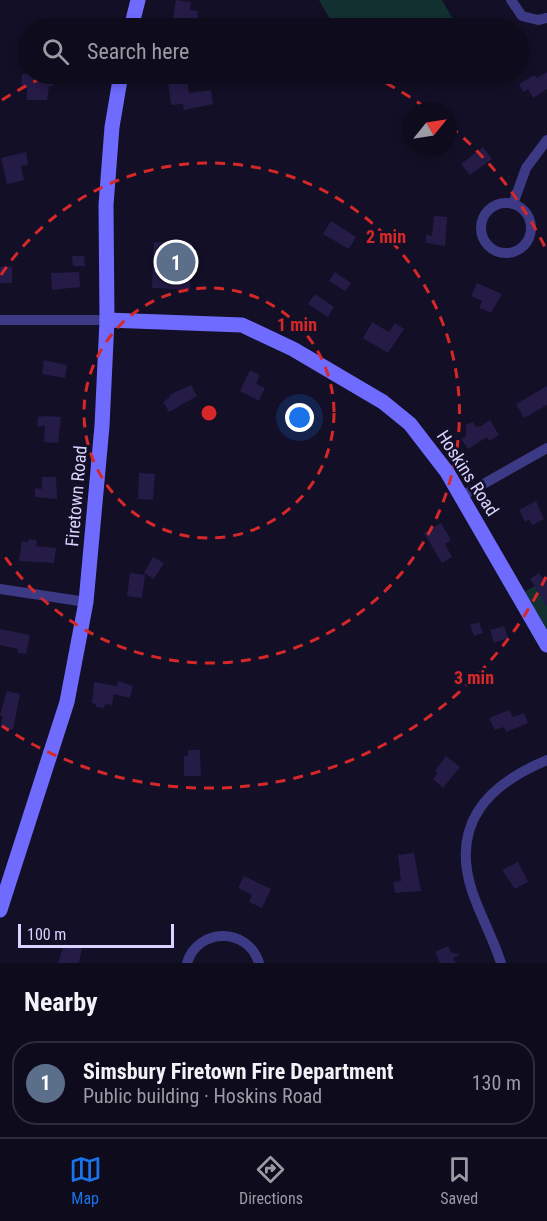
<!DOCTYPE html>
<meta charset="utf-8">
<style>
:root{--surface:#0e0b1c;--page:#1c1929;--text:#f1f3f6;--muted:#9b9ba3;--line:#2e2b3b;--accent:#1a73e8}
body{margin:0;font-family:"Roboto Condensed",sans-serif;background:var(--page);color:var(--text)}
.compass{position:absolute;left:403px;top:102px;width:54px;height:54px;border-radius:50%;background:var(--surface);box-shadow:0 3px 9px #0003;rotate:60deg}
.scale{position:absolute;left:18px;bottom:15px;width:156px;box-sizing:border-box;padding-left:6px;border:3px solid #d9d4ff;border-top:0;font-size:16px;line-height:21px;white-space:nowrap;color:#d9d4ff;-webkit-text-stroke:4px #130f26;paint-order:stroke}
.you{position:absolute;left:300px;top:418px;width:21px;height:21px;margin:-15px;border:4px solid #fff;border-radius:50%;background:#1a73e8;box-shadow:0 0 0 9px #1a73e833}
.badge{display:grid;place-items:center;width:39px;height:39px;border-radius:50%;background:var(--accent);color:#fff;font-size:20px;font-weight:700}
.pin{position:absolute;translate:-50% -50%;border:3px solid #fff;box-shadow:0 2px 6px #0006}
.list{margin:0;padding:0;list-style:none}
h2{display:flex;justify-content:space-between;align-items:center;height:78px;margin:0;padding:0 24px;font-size:26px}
h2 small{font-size:20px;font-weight:400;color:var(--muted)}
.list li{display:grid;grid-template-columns:39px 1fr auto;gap:18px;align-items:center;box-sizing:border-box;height:84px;margin:0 12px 12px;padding:0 12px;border:2px solid var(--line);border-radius:24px}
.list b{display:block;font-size:22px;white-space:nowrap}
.list p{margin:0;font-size:20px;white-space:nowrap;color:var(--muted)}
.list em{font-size:20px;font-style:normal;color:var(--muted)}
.icon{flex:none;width:33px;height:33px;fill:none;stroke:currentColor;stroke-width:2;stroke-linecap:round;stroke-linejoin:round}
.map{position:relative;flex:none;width:547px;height:963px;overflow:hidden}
.search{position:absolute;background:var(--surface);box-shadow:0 3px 9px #0003;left:18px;right:18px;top:18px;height:66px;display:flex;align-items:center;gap:15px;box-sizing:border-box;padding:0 21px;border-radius:33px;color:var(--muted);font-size:22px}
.sheet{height:174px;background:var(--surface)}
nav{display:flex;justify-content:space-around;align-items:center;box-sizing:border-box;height:84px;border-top:2px solid var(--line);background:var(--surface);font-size:16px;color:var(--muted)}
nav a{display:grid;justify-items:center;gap:3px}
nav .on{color:var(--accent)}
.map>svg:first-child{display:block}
</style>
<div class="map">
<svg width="547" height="963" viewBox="0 0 547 963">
<rect width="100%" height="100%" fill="#130f26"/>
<g fill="#12302f">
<polygon points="319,0 442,0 458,28 335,28"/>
<polygon points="547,579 547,635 524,592"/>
</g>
<g fill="#241b47">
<polygon points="176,0 191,2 190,10 198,11 197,22 172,23"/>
<polygon points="472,18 477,28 449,28"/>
<polygon points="547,72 547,89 533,98 528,89 523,92 519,84 534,75 537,78"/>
<polygon points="22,74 53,74 53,86 49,86 47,100 27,100 27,87 21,87"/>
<polygon points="167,74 186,74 189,93 211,90 213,104 184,110 183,104 171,105"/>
<polygon points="483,147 492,159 470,175 461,164"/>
<polygon points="26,152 28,165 21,166 24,180 7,184 1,158"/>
<polygon points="434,216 447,217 445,246 426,243 426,235 432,236"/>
<polygon points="331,221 356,237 349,249 323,234"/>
<polygon points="154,242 192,243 190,290 152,288"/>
<polygon points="72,256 84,256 85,266 73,266"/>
<polygon points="12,266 12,283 0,283 0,267"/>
<polygon points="79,272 80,287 52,290 51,273"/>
<polygon points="335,272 351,283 345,291 329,281"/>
<polygon points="477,283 502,294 491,313 479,308 482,301 471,296"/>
<polygon points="315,294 334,307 328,317 308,304"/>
<polygon points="372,322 389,332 395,323 404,329 388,353 363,338"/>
<polygon points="44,360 67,365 65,378 42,374"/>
<polygon points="250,370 260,375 256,384 265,388 259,401 240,391"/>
<polygon points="191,385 197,396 169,412 163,402 170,397 169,395"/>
<polygon points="547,386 547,405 524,418 516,404"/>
<polygon points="46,416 61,417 58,443 44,442 45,426 37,426 38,417"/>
<polygon points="490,420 499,435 489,441 487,437 468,449 461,439 466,436 466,425 473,422 476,427 481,426"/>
<polygon points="139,473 155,474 153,500 138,499"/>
<polygon points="42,477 56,477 57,499 35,497 35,488 42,489"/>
<polygon points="536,501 544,519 532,525 529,519 525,522 519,510"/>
<polygon points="441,523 451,540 445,544 452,557 442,563 424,533"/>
<polygon points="29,539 37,540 36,546 56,548 54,563 19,561 22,541 28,542"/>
<polygon points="153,557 164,563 154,579 144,573"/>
<polygon points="130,573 145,575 142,598 127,596"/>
<polygon points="539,573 542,578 547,576 547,606 530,579"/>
<polygon points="479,622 483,633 474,636 470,625"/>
<polygon points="504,626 508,638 494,643 490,630"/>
<polygon points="0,629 30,635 26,654 18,653 18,649 0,645"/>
<polygon points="118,681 133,686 130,698 114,694 112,705 105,704 104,708 96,707 96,704 92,703 94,682 117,686"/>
<polygon points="7,691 20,694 13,730 0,727 3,717 0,715"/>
<polygon points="509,710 513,717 524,713 528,723 506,732 504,727 495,730 489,718"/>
<polygon points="188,750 200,750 201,776 184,776 184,756 188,756"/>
<polygon points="446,756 460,767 443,788 433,779 438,773 435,771"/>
<polygon points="414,853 421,891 395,893 393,882 401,881 398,855"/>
<polygon points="518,862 528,882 515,889 502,870"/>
<polygon points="244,876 271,889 262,908 249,902 252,895 238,888"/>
<polygon points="64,944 82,949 79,963 58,963"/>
<polygon points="448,946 451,952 460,955 453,958 456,963 440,963 435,952"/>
</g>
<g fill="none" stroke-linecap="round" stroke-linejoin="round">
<g stroke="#3d3a85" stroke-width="10">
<polyline points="511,0 522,16 538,20 547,18"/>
<circle cx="506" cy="228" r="25"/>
<polyline points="513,204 526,168 547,140"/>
<polyline points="0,320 107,320"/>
<polyline points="462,496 547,448"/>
<polyline points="0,589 86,602"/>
<path d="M187,963c11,-36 61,-36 72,0"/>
<path d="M501,963c-8,-25 -21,-48 -29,-72 -22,-68 17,-107 75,-131"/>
</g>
<g stroke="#6f6bff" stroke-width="15">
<polyline points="131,28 138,0"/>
<polyline points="107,320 242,325 293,349 383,402 410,424 447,472 547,645"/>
<polyline points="0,910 67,702 86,602 102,426 107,320 106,205 112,127 121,74"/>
</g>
</g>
<g fill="none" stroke="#d62828" stroke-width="3" stroke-dasharray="10 8">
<circle cx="209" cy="413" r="125"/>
<path d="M1 275A250 250 0 1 1 1 551"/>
<path d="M546 577A375 375 0 0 1 2 726M2 100A375 375 0 0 1 48 75M370 75A375 375 0 0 1 429 110M450 126A375 375 0 0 1 546 249"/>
</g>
<g text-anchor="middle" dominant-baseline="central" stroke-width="5" stroke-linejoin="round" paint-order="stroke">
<g font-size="18" fill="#d9d4ff" stroke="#130f26">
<text transform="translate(468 473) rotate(57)">Hoskins Road</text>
<text transform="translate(76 496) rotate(-85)">Firetown Road</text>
</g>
</g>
<circle cx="209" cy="413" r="9" fill="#d62828" stroke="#130f26" stroke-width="3"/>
<g font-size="18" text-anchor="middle" font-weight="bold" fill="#d62828" stroke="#130f26" stroke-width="5" stroke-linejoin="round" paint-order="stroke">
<text x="386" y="243">2 min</text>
<text x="297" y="331">1 min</text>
<text x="474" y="684">3 min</text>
</g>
</svg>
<svg class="compass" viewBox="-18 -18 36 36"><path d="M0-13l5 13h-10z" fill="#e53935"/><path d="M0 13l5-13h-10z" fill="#9b9ba3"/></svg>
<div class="scale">100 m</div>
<div class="you"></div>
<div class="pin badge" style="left:176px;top:262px;background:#5c6f8a">1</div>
<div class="search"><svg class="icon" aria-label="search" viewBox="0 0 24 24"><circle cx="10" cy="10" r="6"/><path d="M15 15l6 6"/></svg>Search here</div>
</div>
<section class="sheet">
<h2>Nearby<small></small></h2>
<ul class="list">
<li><span class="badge" style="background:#5c6f8a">1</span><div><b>Simsbury Firetown Fire Department</b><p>Public building · Hoskins Road</p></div><em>130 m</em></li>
</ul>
</section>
<nav>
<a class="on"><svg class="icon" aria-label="map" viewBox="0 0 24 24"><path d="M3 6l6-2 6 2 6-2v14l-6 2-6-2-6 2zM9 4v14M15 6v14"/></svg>Map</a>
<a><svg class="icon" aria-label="directions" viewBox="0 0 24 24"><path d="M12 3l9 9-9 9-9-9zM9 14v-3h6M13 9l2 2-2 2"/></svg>Directions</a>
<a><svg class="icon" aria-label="saved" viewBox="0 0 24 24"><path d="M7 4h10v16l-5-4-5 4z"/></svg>Saved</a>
</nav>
